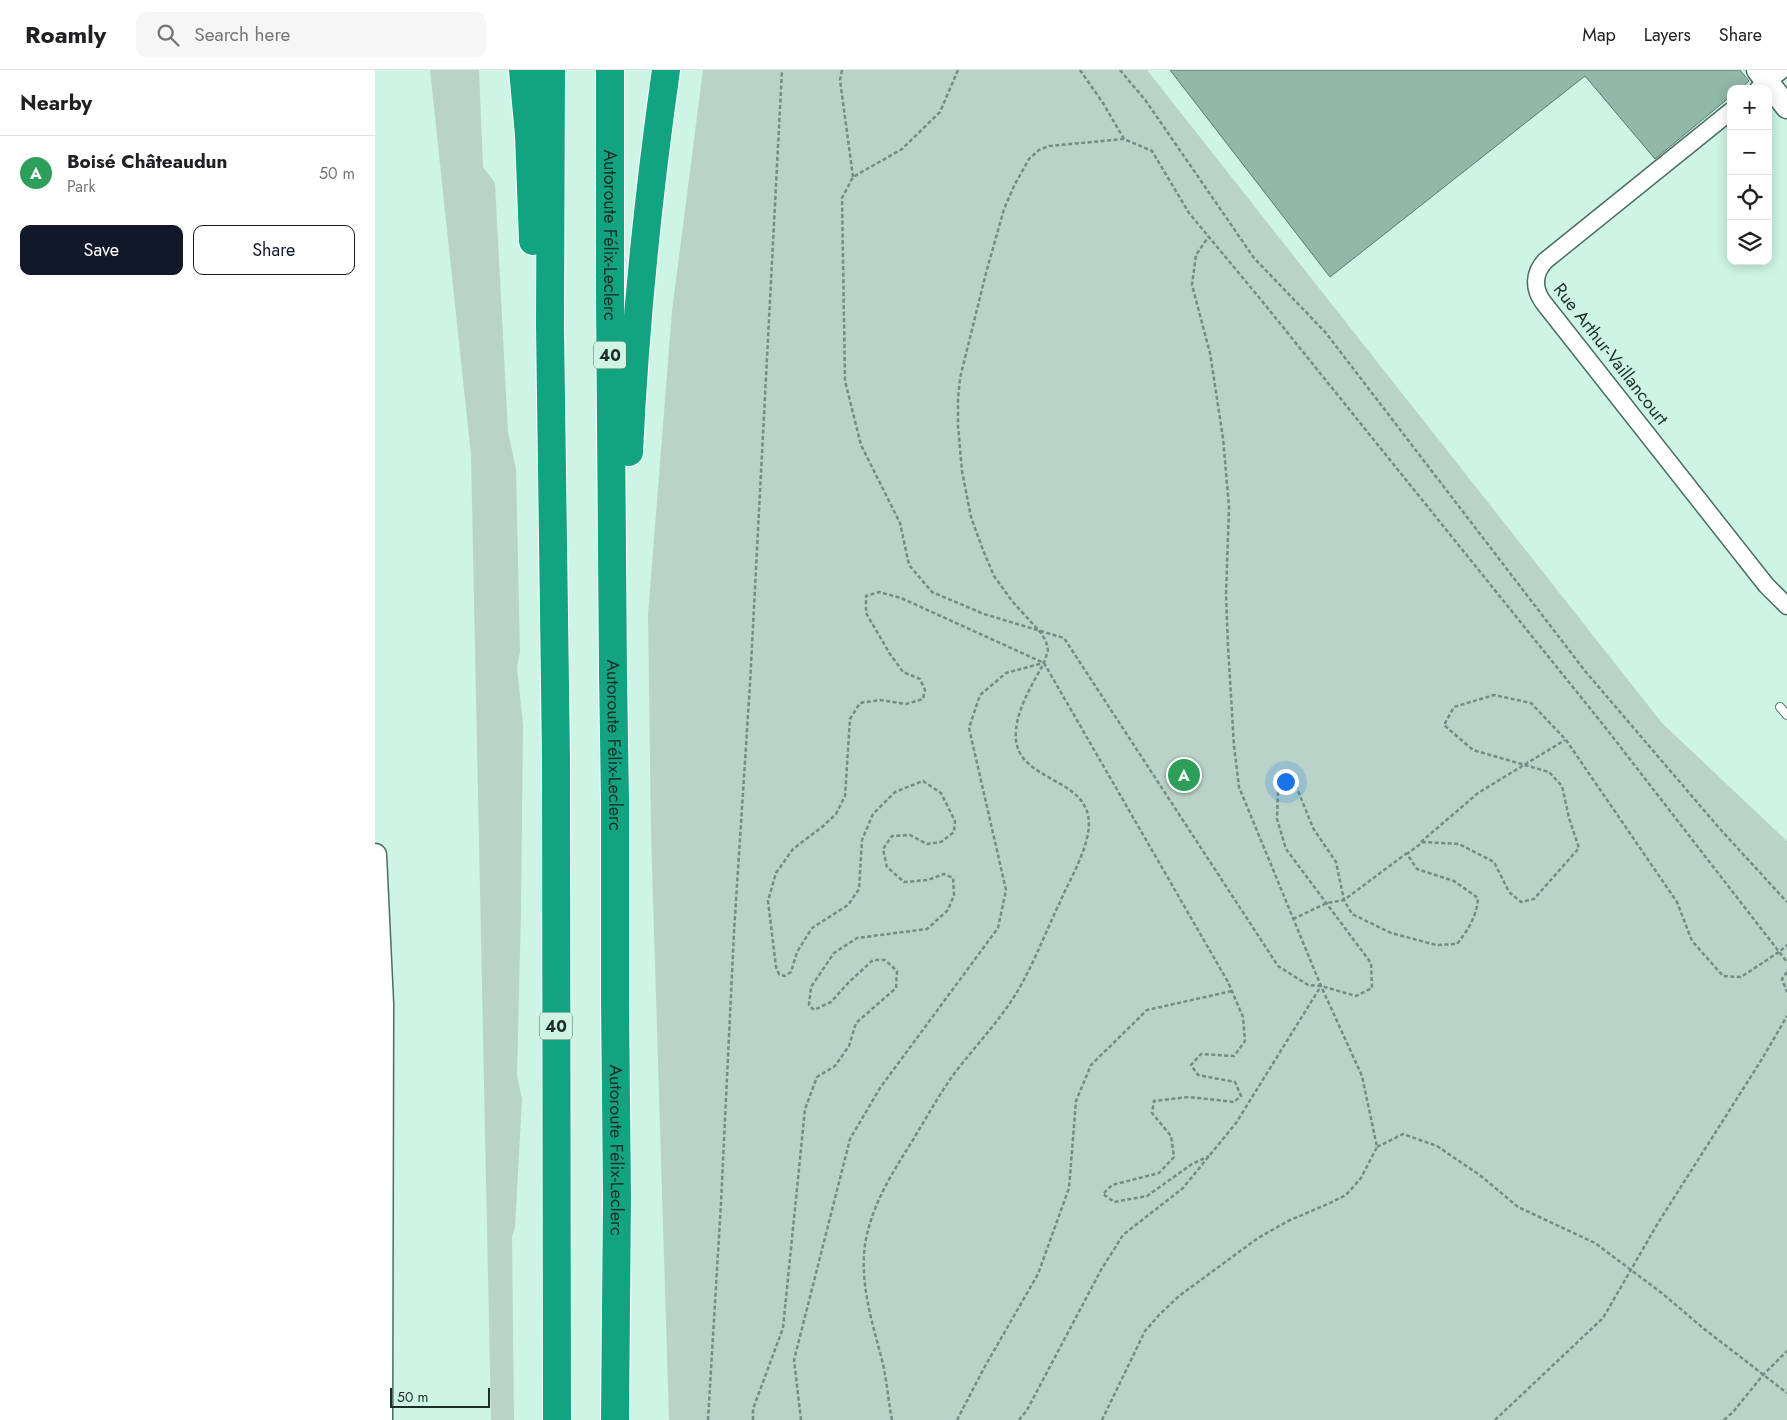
<!DOCTYPE html>
<meta charset="utf-8">
<style>
:root{--surface:#fff;--page:#f6f6f6;--text:#202124;--muted:#757577;--line:#e0e0e0;--accent:#111827}
body{margin:0;font-family:Jost,sans-serif;background:var(--page);color:var(--text)}
.controls{position:absolute;right:15px;top:15px;display:grid;overflow:hidden;border-radius:10px;box-shadow:0 2px 12px #0003}
.controls button{width:45px;height:45px;display:grid;place-items:center;padding:0;border:0;border-bottom:1px solid var(--line);background:var(--surface);color:var(--text);font:25px sans-serif}
.scale{position:absolute;left:15px;bottom:12px;width:100px;box-sizing:border-box;padding-left:5px;border:2px solid #1e2d28;border-top:0;font-size:14px;line-height:18px;white-space:nowrap;color:#1e2d28;-webkit-text-stroke:4px #cdf4e5;paint-order:stroke}
.you{position:absolute;left:910px;top:711px;width:18px;height:18px;margin:-12px;border:4px solid #fff;border-radius:50%;background:#1a73e8;box-shadow:0 0 0 8px #1a73e833}
.badge{display:grid;place-items:center;width:32px;height:32px;border-radius:50%;background:var(--accent);color:#fff;font-size:16px;font-weight:700}
.pin{position:absolute;translate:-50% -50%;border:2px solid #fff;box-shadow:0 1px 5px #0006}
.list{margin:0;padding:0;list-style:none}
h2{display:flex;justify-content:space-between;align-items:center;height:65px;margin:0;padding:0 20px;font-size:21px}
h2 small{font-size:16px;font-weight:400;color:var(--muted)}
.list li{display:grid;grid-template-columns:32px 1fr auto;gap:15px;align-items:center;box-sizing:border-box;height:75px;padding:0 20px;border-top:1px solid var(--line)}
.list b{display:block;font-size:19px;white-space:nowrap}
.list p{margin:0;font-size:16px;white-space:nowrap;color:var(--muted)}
.list em{font-size:16px;font-style:normal;color:var(--muted)}
.actions{display:flex;gap:10px;padding:15px 20px}
.actions a{flex:1;padding:11px 0;border:1px solid var(--accent);border-radius:10px;text-align:center;font-size:18px;color:var(--accent)}
.actions .main{background:var(--accent);color:#fff}
.icon{flex:none;width:28px;height:28px;fill:none;stroke:currentColor;stroke-width:2;stroke-linecap:round;stroke-linejoin:round}
.map{position:relative;flex:none;width:1412px;height:1350px;overflow:hidden}
header{display:flex;align-items:center;gap:30px;box-sizing:border-box;height:70px;padding:0 25px;background:var(--surface);border-bottom:1px solid var(--line)}
header strong{font-size:24px}
nav{display:flex;gap:28px;margin-inline-start:auto;font-size:18px}
.search{width:350px;height:45px;background:var(--page);display:flex;align-items:center;gap:12px;box-sizing:border-box;padding:0 18px;border-radius:10px;color:var(--muted);font-size:19px}
main{display:flex}
aside{flex:1;background:var(--surface)}
.map>svg:first-child{display:block}
</style>
<header>
<strong>Roamly</strong>
<div class="search"><svg class="icon" aria-label="search" viewBox="0 0 24 24"><circle cx="10" cy="10" r="6"/><path d="M15 15l6 6"/></svg>Search here</div>
<nav><a>Map</a><a>Layers</a><a>Share</a></nav>
</header>
<main>
<aside>
<h2>Nearby<small></small></h2>
<ul class="list">
<li><span class="badge" style="background:#2e9e5b">A</span><div><b>Boisé Châteaudun</b><p>Park</p></div><em>50 m</em></li>
</ul>
<div class="actions"><a class="main">Save</a><a>Share</a></div>
</aside>
<div class="map">
<svg width="1412" height="1350" viewBox="0 0 1412 1350">
<rect width="100%" height="100%" fill="#cdf4e5"/>
<g fill="#bad3c9">
<polygon points="55,0 104,0 108,97 120,113 133,362 141,399 145,582 142,597 148,655 146,841 142,1006 147,1029 140,1158 137,1167 139,1350 116,1350 96,385"/>
<polygon points="328,0 772,0 1287,653 1412,771 1412,1350 294,1350 276,764 273,545 297,241"/>
</g>
<polygon fill="#92b8a9" stroke="#587c6e" points="795,0 1365,0 1374,11 1365,19 1356,19 1356,26 1280,89 1210,6 955,207"/>
<g fill="none" stroke-linecap="round" stroke-linejoin="round">
<g stroke="#4b6e61" stroke-width="10">
<polyline id="lane" points="1405,637 1412,645"/>
</g>
<g stroke="#4b6e61" stroke-width="19">
<g id="street">
<polyline points="1383,19 1407,0"/>
<path d="M1356,41l-186,150c-11,12 -12,27 -2,41l223,283 21,21"/>
</g>
</g>
<g stroke="#4b6e61" stroke-width="25">
<g id="secondary">
<polyline points="1383,0 1412,37"/>
<polyline points="0,785 7,934 6,1350"/>
</g>
</g>
<g stroke="#fff" stroke-width="30">
<g id="highway">
<polyline points="148,0 154,65 158,171"/>
<polyline points="176,0 175,255 181,688 182,1350"/>
<path id="s1" d="M235,0v228l3,376 2,126v200l2,197 -2,223"/>
<path d="M254,382c6,-128 19,-255 37,-382"/>
</g>
</g>
<g stroke="#738d84" stroke-width="2.5" stroke-dasharray="4 2.5" stroke-linecap="butt">
<polyline points="467,0 465,10 478,107"/>
<path d="M583,0l-18,42 -38,37 -49,28 -11,21 3,183 16,64 39,78 9,42 23,27 52,22 80,24 214,328 30,19 13,1 35,10 16,-8 -1,-25 -85,-114 -9,-30 1,-28 8,-8 10,3 17,42 23,34 8,38 8,14 39,19 45,12 21,-1c11,-14 20,-28 21,-46l-24,-17 -37,-12 -10,-15 16,-12 36,2 35,18 15,30 12,10 13,-3 45,-51 -10,-30 -7,-32 -13,-14 -76,-22 -29,-25 10,-18 40,-12 37,8 35,37 111,162 15,39 31,35 18,1 38,-25 8,-7"/>
<polyline points="705,0 728,33 749,69"/>
<polyline points="745,0 771,31 879,188 951,263 1210,601 1345,759 1412,832"/>
<polyline points="1046,772 1103,723 1190,670"/>
<polyline points="918,849 952,833 969,830 1032,783"/>
<polyline points="1412,902 1407,909 1412,922"/>
<polyline points="1002,1077 1028,1064 1062,1076 1106,1106 1143,1137 1220,1173 1288,1224 1328,1258 1412,1323"/>
<polyline points="333,1350 346,1133 359,862 375,614 407,0"/>
<polyline points="378,1350 378,1339 408,1258 430,1039 442,1007 460,996 474,976 481,953 521,918 522,901 510,890 498,890 473,913 456,932 439,940 434,935 436,917 459,883 482,868 552,859 573,840 579,825 578,808 569,804 553,810 529,812 512,797 508,779 517,766 535,765 552,774 566,772 579,762 580,751 566,723 548,711 520,722 498,744 487,770 484,819 473,835 437,858 422,882 416,902 410,906 404,904 401,897 393,831 401,803 418,779 447,757 461,744 470,726 475,649 485,633 505,630 531,634 548,629 550,620 545,609 528,602 515,584 491,543 491,526 504,522 526,528 669,593 853,912 868,947 870,971 859,986 826,984 816,995 823,1005 860,1012 866,1026 859,1032 814,1027 779,1031 777,1043 796,1066 799,1087 784,1103 737,1115 728,1124 739,1132 772,1126 817,1094 834,1086"/>
<polyline points="426,1350 419,1290 475,1069 505,1018 623,858 631,820 594,658 605,625 631,603 668,593"/>
<path d="M517,1350c-4,-20 -5,-40 -10,-60 -9,-35 -20,-68 -18,-106 3,-38 22,-71 42,-103 16,-25 30,-52 48,-77 18,-24 39,-46 56,-71 21,-31 34,-68 50,-101 9,-21 22,-42 27,-64 16,-66 -77,-50 -71,-108 2,-23 17,-47 28,-67l4,-13 -2,-9 -5,-8 -29,-32 -18,-25 -11,-26 -12,-33 -9,-46 -4,-45v-27l2,-21 26,-105 18,-64 10,-23 15,-27 10,-9 10,-4 75,-7 28,12 37,62 73,88 343,426 182,235"/>
<polyline points="582,1350 609,1298 663,1204 694,1118 701,1031 716,995 772,940 857,921"/>
<polyline points="644,1350 652,1340 726,1200 748,1165 808,1118 861,1053 946,916"/>
<polyline points="727,1350 770,1261 784,1245 804,1226 883,1168 913,1151 955,1133 971,1125 986,1108 1002,1077 987,1006 946,916 864,717 859,676 853,576 851,525 854,437 848,368 835,283 817,215 821,185 834,166"/>
<polyline points="1120,1350 1228,1248 1283,1153 1387,989 1412,946"/>
<polyline points="1349,1350 1358,1342 1388,1305 1412,1281"/>
</g>
<use href="#lane" stroke="#fff" stroke-width="8"/>
<use href="#street" stroke="#fff" stroke-width="16"/>
<use href="#secondary" stroke="#fff" stroke-width="22"/>
<use href="#highway" stroke="#12a480" stroke-width="28"/>
</g>
<g text-anchor="middle" dominant-baseline="central" stroke-width="4.5" stroke-linejoin="round" paint-order="stroke">
<g fill="#cdf4e5" stroke="#526961" stroke-width="1">
<rect x="219" y="271.5" width="32" height="27" rx="4"/>
<rect x="165" y="942.5" width="32" height="27" rx="4"/>
</g>
<g font-size="16" font-weight="bold" fill="#1e2d28">
<text x="235" y="285">40</text>
<text x="181" y="956">40</text>
</g>
<g font-size="18" fill="#1e2d28" stroke="#cdf4e5">
<text stroke="none"><textPath href="#s1" startOffset="165">Autoroute Félix-Leclerc</textPath></text>
<text transform="translate(1236 284) rotate(52)">Rue Arthur-Vaillancourt</text>
<text stroke="none"><textPath href="#s1" startOffset="675">Autoroute Félix-Leclerc</textPath></text>
<text stroke="none"><textPath href="#s1" startOffset="1080">Autoroute Félix-Leclerc</textPath></text>
</g>
</g>
</svg>
<div class="controls">
<button>+</button>
<button>−</button>
<button><svg class="icon" aria-label="locate" viewBox="0 0 24 24"><circle cx="12" cy="12" r="6"/><path d="M12 2v4M12 18v4M2 12h4M18 12h4"/></svg></button>
<button><svg class="icon" aria-label="layers" viewBox="0 0 24 24"><path d="M12 4l9 5-9 5-9-5zM3 14l9 5 9-5"/></svg></button>
</div>
<div class="scale">50 m</div>
<div class="you"></div>
<div class="pin badge" style="left:809px;top:705px;background:#2e9e5b">A</div>
</div>
</main>
